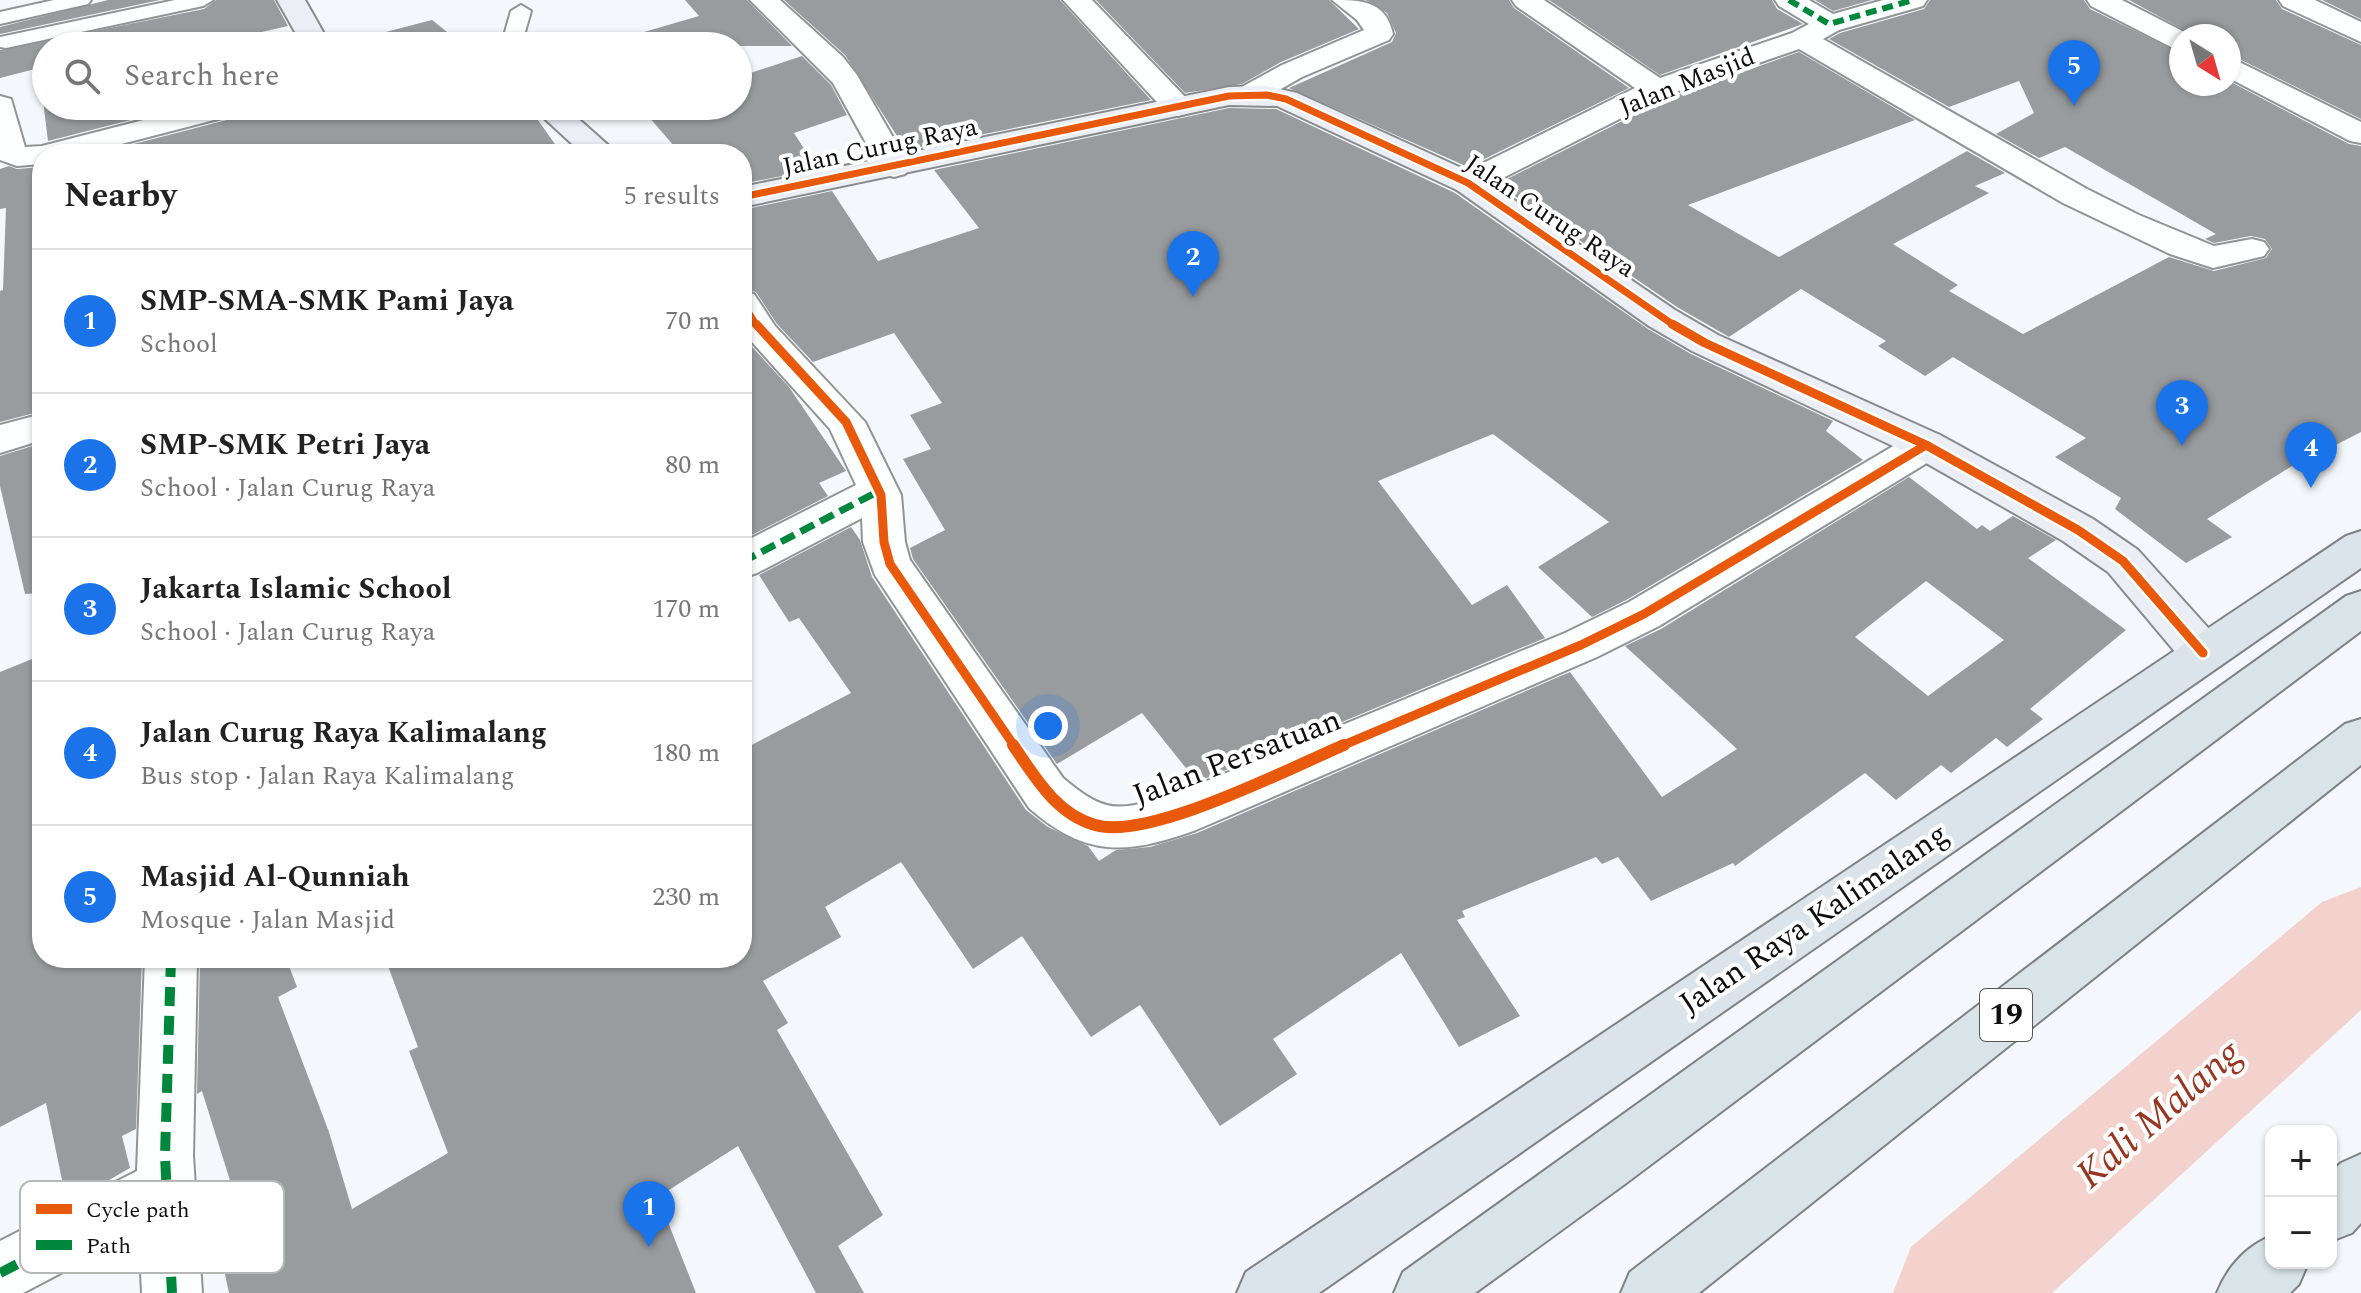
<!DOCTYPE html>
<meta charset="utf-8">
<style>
:root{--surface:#fff;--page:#f2f2f2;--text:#222;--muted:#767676;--line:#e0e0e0;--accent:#1a73e8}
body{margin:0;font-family:Spectral,serif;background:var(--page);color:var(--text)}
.controls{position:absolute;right:24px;bottom:24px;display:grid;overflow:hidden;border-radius:16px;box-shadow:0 2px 6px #0004}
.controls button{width:72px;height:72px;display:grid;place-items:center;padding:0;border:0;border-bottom:2px solid var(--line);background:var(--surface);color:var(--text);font:40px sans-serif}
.compass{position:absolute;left:2169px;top:24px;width:72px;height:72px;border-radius:50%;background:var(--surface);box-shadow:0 2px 6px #0004;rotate:143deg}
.you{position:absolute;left:1048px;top:726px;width:28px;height:28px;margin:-20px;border:6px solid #fff;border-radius:50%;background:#1a73e8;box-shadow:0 0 0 12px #1a73e833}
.badge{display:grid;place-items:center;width:52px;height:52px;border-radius:50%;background:var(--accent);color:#fff;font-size:26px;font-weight:700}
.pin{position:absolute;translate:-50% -66px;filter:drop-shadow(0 2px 4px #0008)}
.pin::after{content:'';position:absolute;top:42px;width:28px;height:24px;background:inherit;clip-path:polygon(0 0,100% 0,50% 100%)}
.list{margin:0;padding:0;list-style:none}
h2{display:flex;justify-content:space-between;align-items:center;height:104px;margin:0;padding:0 32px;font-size:34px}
h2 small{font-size:26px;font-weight:400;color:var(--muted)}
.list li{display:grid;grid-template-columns:52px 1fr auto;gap:24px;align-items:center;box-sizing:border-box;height:144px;padding:0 32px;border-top:2px solid var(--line)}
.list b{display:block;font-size:30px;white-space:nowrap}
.list p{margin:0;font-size:26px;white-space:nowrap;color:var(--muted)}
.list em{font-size:26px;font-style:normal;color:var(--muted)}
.icon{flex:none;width:44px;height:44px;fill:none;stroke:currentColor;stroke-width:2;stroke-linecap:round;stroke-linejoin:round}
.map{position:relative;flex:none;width:2361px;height:1293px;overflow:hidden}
.search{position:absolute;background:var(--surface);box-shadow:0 2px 6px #0004;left:32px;top:32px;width:720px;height:88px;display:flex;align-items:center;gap:20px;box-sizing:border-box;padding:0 28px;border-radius:44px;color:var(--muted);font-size:30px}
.panel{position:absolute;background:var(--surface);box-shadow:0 2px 6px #0004;left:32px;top:144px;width:720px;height:824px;border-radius:32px}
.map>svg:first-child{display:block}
</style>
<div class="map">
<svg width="2361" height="1293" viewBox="0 0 2361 1293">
<rect width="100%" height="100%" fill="#f4f7fb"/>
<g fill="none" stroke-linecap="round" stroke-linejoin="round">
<polygon fill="#f3d1cd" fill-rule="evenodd" points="2361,887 2361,1010 2052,1293 1893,1293 1911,1247 2322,902"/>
</g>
<g fill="#999c9f" fill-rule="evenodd">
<polygon points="108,0 160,0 0,34 0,27"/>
<polygon points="216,0 274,0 288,26 249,35 251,46 46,46 46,106 186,106 48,141 39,68 0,78 0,50 204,9"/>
<polygon points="685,0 747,0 792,46 638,46 637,34 699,16"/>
<polygon points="784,0 1060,0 1151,100 906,150 845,55"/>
<polygon points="1096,0 1329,0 1359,29 1281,62 1242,84 1185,93"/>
<polygon points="1366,0 1509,0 1514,8 1629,88 1468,167 1289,88 1392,42 1396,33 1387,13"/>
<polygon points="1549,0 1772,0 1777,9 1803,24 1660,75"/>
<polygon points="1815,0 1872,0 1833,11"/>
<polygon points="1930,0 2084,0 2090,9 2181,53 2181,84 2229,84 2229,81 2349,144 2361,146 2361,432 2328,449 2324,446 2207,519 2232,537 2186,563 2115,509 2121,498 2055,457 2086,438 1953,357 1925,376 1878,346 1886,341 1801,289 1729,337 1677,307 1497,184 1668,98 1799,52 1915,120 1688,205 1779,257 1967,151 2005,173 1975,186 1989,193 1893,244 1958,285 1949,291 2023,334 2169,257 2214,271 2266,258 2272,249 2265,239 2251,236 2214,243 2205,239 2216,234 2065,147 2039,158 1996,134 2034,113 2019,81 1949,107 1829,39 1840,33 1924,9"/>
<polygon points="2129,0 2276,0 2282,9 2361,45 2361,119 2229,54 2229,36 2195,36"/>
<polygon points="2322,0 2361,0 2361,19"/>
<polygon points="432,20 465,46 344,46 343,43"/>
<polygon points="802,56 831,85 847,115 794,133 817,169 742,184 742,154 681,154 642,109 738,106 738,77"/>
<polygon points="252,106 266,106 269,118 313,106 528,106 562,154 95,154 246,115"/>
<polygon points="1229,108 1276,109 1455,193 1648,329 1691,354 1833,421 1826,431 1863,460 1628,599 1592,617 1538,567 1609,522 1493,434 1378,481 1472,605 1507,585 1545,638 1197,782 1142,713 1057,764 913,559 910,548 945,530 903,459 931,449 910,415 942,403 894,333 813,362 777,324 756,292 742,288 742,210 832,191 878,261 979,228 934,170"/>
<polygon points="9,166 17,169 42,167 42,411 0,422 0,291 3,290 6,208 0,209 0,169"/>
<polygon points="742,336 789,387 846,471 819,483 828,496 742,540"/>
<polygon points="42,443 42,593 25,594 0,486 0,456"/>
<path d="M1909,477l68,52 5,-4 8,6 23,-15 43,24 -28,18 98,72 -96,79 13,10 -36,28 -11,-9 -45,35 -10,-8 -45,35 -31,-27 -130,93 -2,-3 -82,38 -33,-44 -16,7 -6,-7 -134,54 3,6 -8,3 63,96 -61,31 -58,-94 -128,86 24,35 -77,52 -80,-121 -49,32 -69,-101 -49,33 -72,-107 -76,45 16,30 -78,44 25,42 -11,7 106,185 -45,31 26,47h-48l-78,-147 -80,51 38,96h-467l-20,-93 23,-13 -30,-96 -5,3 3,-136h86l11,29 -19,10 51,135 23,77 96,-56 -39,-102 9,-4 -33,-89h357v-208l109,-57 -52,-75 -10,4 -30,-47 92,-48 9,13 12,37 154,233 22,17 40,19 11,15 17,-11 34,-3 47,-14 373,-161 92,125 75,-48 -112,-103 36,-17zM1926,581l78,59 -76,56 -73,-59z"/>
<polygon points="42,655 42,958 142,958 136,1129 122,1136 130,1168 67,1204 46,1103 0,1127 0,672"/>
</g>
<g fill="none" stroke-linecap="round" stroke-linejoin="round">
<g stroke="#929395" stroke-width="4">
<g id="lane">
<polygon points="54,0 91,0 88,4 0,24 0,12"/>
<polygon points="175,0 213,0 203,6 6,48 0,47 0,37"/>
<polygon points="521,5 531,11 521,46 501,46 511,11"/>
</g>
</g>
<g stroke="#929395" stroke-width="4">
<g id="street">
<polygon points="750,0 780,0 843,57 857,75 910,167 905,174 894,177 883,174 833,83"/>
<polygon points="1063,0 1092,0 1189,101 1193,107 1189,113 1178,116 1167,113"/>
<path d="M1332,0c28,0 54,0 61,34l-4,6 -87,37 -42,24 -11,3 -11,-3 -4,-6 4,-6 44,-24 82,-35 -7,-10z"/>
<polygon points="1512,0 1544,0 1660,78 1792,33 1809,24 1779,6 1775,0 1809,0 1833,14 1883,0 1927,0 1923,6 1839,30 1823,39 2087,189 2139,215 2214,246 2252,239 2264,242 2269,249 2264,256 2213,268 2170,254 2063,203 1799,49 1667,95 1479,190 1468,193 1457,190 1452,183 1457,176 1635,88 1516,6"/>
<polygon points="2087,0 2122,0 2192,36 2181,36 2181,50 2171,47 2091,6"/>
<polygon points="2279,0 2315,0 2361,22 2361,42 2283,6"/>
<polygon points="2229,57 2361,122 2361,143 2350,141 2229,78"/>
<polygon points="0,96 11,99 25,147 42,146 198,106 249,106 245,112 83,154 42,154 42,164 17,166 0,160"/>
<path d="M742,291l12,3 21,32 90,96 36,73 4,47 5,18 153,218c45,38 56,32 110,17l392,-162 64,-31 283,-167 14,-4 14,4 5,10 -5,10 -281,171 -62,31 -401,173c-69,25 -110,28 -167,-22l-154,-233 -12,-33 -1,-24 -105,55 -15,5v-35l114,-58 -26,-56 -88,-98z"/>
<polygon points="42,414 42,440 0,453 0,425"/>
<polygon points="145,958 197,958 193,1156 202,1293 142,1293 139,1232 23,1293 0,1293 0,1241 137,1171"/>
</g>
</g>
<g stroke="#888a8b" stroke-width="4">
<g id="secondary">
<polygon points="277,0 305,0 331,46 303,46"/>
<polygon points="1267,86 1297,93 1479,176 1675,310 1718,335 1940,435 2093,519 2138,550 2219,640 2225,653 2219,666 2203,671 2187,666 2108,572 2063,541 1912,455 1692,351 1649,326 1457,190 1277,106 1229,105 742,207 742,187 1229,87"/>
<polygon points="531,106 564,106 618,154 583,154"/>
</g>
</g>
<g stroke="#7f8082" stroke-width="4">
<polygon id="primary" points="2361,531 2361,568 1319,1293 1237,1293 1246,1272 2346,536"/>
</g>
<g stroke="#7f8082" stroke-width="4">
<g id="highway">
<polygon points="2361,591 2361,631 1625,1184 1475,1293 1394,1293 1403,1272 2346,596"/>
<polygon points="2361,719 2361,765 1699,1293 1621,1293 1630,1272 2345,724"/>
<polygon points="2361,1154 2361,1223 2352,1233 2331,1241 2331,1172 2341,1163"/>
<path d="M2271,1236v27h37l-9,21 -9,9h-73c10,-25 28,-46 54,-57z"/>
</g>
</g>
<use href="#lane" fill="#fdfefe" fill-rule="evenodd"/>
<use href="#street" fill="#fdfefe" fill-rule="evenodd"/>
<use href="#secondary" fill="#ebeef5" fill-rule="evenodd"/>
<use href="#primary" fill="#dbe3eb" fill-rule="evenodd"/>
<use href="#highway" fill="#d8e4e8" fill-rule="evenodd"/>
<polyline stroke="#00873e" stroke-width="6" stroke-dasharray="11 6" stroke-linecap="butt" points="1789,0 1829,24 1913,0"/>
<polyline stroke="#00873e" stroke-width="7" stroke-dasharray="15 7" stroke-linecap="butt" points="742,562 879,491 881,496"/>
<g stroke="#00873e" stroke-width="10" stroke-dasharray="19 10" stroke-linecap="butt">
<polyline points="171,958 165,1156 172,1293"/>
<polyline points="0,1273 167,1187"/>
</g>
<g stroke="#fff" stroke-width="11">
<g id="cycleway-far2">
<polyline points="742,197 1229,96 1267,95 1286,99 1468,183 1675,326"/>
<polyline points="742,302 757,326"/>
</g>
</g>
<g stroke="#fff" stroke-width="14">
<g id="cycleway-far1">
<polyline points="756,324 846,422 881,495 884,542 890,564 1015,747"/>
<polyline points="1672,324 1705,343 1926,445 2078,530 2123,561 2203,653"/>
<polyline points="1339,747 1581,645 1644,614 1926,445"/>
</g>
</g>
<g stroke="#fff" stroke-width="17">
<path id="cycleway" d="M1013,745c22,32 43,69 82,80 53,16 195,-57 249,-80"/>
</g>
<use href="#cycleway-far2" stroke="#e8590c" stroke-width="7"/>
<use href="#cycleway-far1" stroke="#e8590c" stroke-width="9"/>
<use href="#cycleway" stroke="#e8590c" stroke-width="12"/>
</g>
<g text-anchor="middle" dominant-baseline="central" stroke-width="8" stroke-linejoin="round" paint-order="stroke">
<g font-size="26" fill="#0e0e0e" stroke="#fff">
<text transform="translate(1687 82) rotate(-22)">Jalan Masjid</text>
<text transform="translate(880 147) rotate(-12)">Jalan Curug Raya</text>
<text transform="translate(1550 216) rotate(34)">Jalan Curug Raya</text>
</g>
<rect fill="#fff" stroke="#565656" stroke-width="2" x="1980" y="989" width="52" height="52" rx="6"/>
<g font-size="30" font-weight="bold" fill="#0e0e0e">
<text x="2006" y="1015">19</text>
</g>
<g font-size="32" fill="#0e0e0e" stroke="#fff">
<text transform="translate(1237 758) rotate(-21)">Jalan Persatuan</text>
<text transform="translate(1814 919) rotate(-34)">Jalan Raya Kalimalang</text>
</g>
<g font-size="40" font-style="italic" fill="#983720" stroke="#fff">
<text transform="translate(2159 1115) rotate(-41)">Kali Malang</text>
</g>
</g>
<rect x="20" y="1181" width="264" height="92" rx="12" fill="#fff" stroke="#b7b7b7" stroke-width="2"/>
<rect x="36" y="1204" width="36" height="10" fill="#e8590c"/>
<rect x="36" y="1240" width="36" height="10" fill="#00873e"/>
<g font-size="22" fill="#0e0e0e">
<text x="86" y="1217">Cycle path</text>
<text x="86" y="1253">Path</text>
</g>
</svg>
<div class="controls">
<button>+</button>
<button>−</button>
</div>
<svg class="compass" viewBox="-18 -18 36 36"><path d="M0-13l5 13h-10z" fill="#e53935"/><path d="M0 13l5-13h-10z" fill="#767676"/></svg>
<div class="you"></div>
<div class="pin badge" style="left:649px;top:1247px">1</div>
<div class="pin badge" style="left:1193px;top:297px">2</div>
<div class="pin badge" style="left:2182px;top:446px">3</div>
<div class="pin badge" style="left:2311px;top:488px">4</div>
<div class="pin badge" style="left:2074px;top:106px">5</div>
<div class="search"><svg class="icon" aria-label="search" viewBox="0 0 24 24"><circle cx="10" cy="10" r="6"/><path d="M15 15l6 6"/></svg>Search here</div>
<section class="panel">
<h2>Nearby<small>5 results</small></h2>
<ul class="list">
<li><span class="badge">1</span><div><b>SMP-SMA-SMK Pami Jaya</b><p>School</p></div><em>70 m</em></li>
<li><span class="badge">2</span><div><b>SMP-SMK Petri Jaya</b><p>School · Jalan Curug Raya</p></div><em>80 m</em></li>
<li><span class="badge">3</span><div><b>Jakarta Islamic School</b><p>School · Jalan Curug Raya</p></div><em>170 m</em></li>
<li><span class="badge">4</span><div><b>Jalan Curug Raya Kalimalang</b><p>Bus stop · Jalan Raya Kalimalang</p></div><em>180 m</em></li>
<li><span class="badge">5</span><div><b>Masjid Al-Qunniah</b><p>Mosque · Jalan Masjid</p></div><em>230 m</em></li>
</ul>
</section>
</div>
